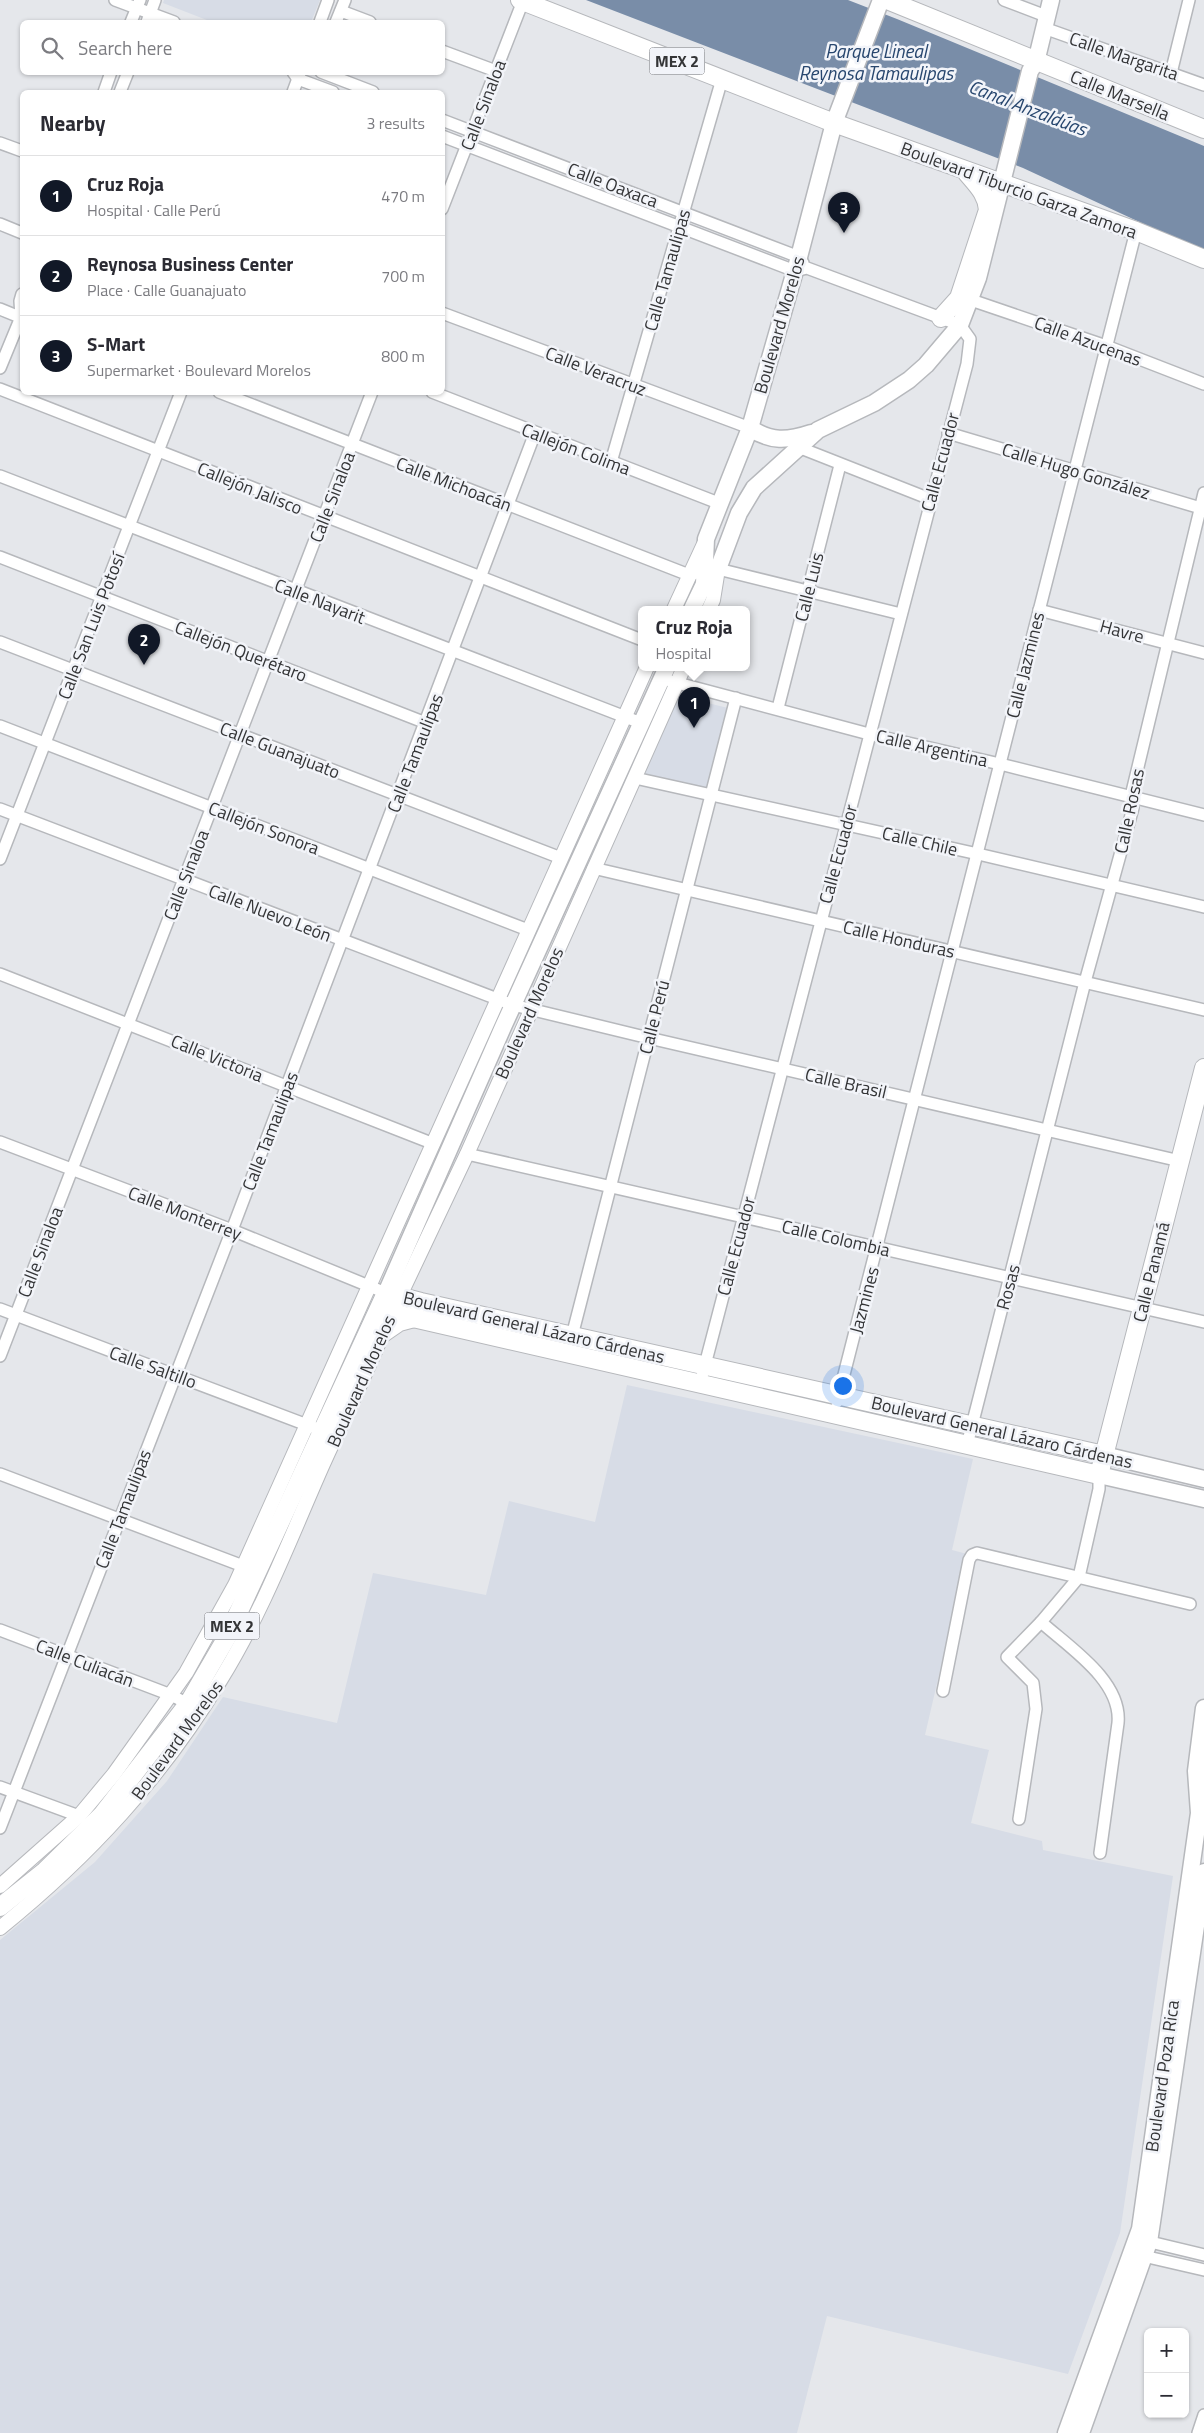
<!DOCTYPE html>
<meta charset="utf-8">
<style>
:root{--surface:#fff;--page:#f7f7f7;--text:#2b2b33;--muted:#7c7c81;--line:#e1e1e2;--accent:#111827}
body{margin:0;font-family:"Titillium Web",sans-serif;background:var(--page);color:var(--text)}
.controls{position:absolute;right:15px;bottom:15px;display:grid;overflow:hidden;border-radius:8px;box-shadow:0 1px 4px #0004}
.controls button{width:45px;height:45px;display:grid;place-items:center;padding:0;border:0;border-bottom:1px solid var(--line);background:var(--surface);color:var(--text);font:25px sans-serif}
.you{position:absolute;left:842px;top:1385px;width:18px;height:18px;margin:-12px;border:4px solid #fff;border-radius:50%;background:#1a73e8;box-shadow:0 0 0 8px #1a73e833}
.badge{display:grid;place-items:center;width:32px;height:32px;border-radius:50%;background:var(--accent);color:#fff;font-size:16px;font-weight:700}
.pin{position:absolute;translate:-50% -41px;filter:drop-shadow(0 1px 2px #0008)}
.pin::after{content:'';position:absolute;top:26px;width:18px;height:15px;background:inherit;clip-path:polygon(0 0,100% 0,50% 100%)}
.popup{position:absolute;left:638px;top:606px;width:112px;height:65px;box-sizing:border-box;display:grid;place-content:center;border-radius:8px;background:var(--surface);filter:drop-shadow(0 1px 4px #0005);font-size:16px;white-space:nowrap;color:var(--muted)}
.popup b{font-size:19px;color:var(--text)}
.popup::after{content:'';position:absolute;left:50%;top:100%;margin-left:-10px;border:10px solid transparent;border-top-color:var(--surface)}
.list{margin:0;padding:0;list-style:none}
h2{display:flex;justify-content:space-between;align-items:center;height:65px;margin:0;padding:0 20px;font-size:21px}
h2 small{font-size:16px;font-weight:400;color:var(--muted)}
.list li{display:grid;grid-template-columns:32px 1fr auto;gap:15px;align-items:center;box-sizing:border-box;height:80px;padding:0 20px;border-top:1px solid var(--line)}
.list b{display:block;font-size:19px;white-space:nowrap}
.list p{margin:0;font-size:16px;white-space:nowrap;color:var(--muted)}
.list em{font-size:16px;font-style:normal;color:var(--muted)}
.icon{flex:none;width:28px;height:28px;fill:none;stroke:currentColor;stroke-width:2;stroke-linecap:round;stroke-linejoin:round}
.map{position:relative;flex:none;width:1204px;height:2433px;overflow:hidden}
.search{position:absolute;background:var(--surface);box-shadow:0 1px 4px #0004;left:20px;top:20px;width:425px;height:55px;display:flex;align-items:center;gap:12px;box-sizing:border-box;padding:0 18px;border-radius:8px;color:var(--muted);font-size:19px}
.panel{position:absolute;background:var(--surface);box-shadow:0 1px 4px #0004;left:20px;top:90px;width:425px;height:305px;border-radius:8px}
.map>svg:first-child{display:block}
</style>
<div class="map">
<svg width="1204" height="2433" viewBox="0 0 1204 2433">
<rect width="100%" height="100%" fill="#e5e7eb"/>
<g fill="#d7dce6">
<polygon points="164,0 320,0 311,22 212,22 163,3"/>
<polygon points="679,696 728,708 707,788 644,775"/>
<polygon points="627,1385 973,1459 952,1550 967,1554 925,1735 989,1750 971,1823 1042,1841 1043,1850 1173,1876 1120,2233 1068,2374 827,2316 797,2433 0,2433 0,1940 95,1862 167,1781 223,1697 337,1723 373,1573 486,1595 509,1501 595,1522"/>
</g>
<polygon fill="#798da8" points="586,0 848,0 897,19 1204,146 1204,252 1023,168"/>
<g fill="none" stroke-linecap="round" stroke-linejoin="round">
<g stroke="#b6b8bc" stroke-width="14">
<g id="minor">
<polyline points="115,0 174,22"/>
<polyline points="1004,0 1046,16"/>
<polyline points="341,11 370,22"/>
<polyline points="131,22 140,0"/>
<polyline points="147,22 155,0"/>
<polyline points="320,22 328,0"/>
<polyline points="336,22 345,0"/>
<polyline points="1044,28 1204,85"/>
<polyline points="442,51 496,71"/>
<polyline points="293,72 298,79 333,92"/>
<polyline points="321,72 373,92"/>
<polyline points="1171,73 1189,0"/>
<polyline points="104,92 111,72"/>
<polyline points="120,92 128,72"/>
<polyline points="293,92 300,73"/>
<polyline points="442,120 799,257 803,263"/>
<polyline points="442,136 795,271 807,268 960,325 970,339 967,364 700,1384"/>
<polyline points="0,143 22,151"/>
<polyline points="442,209 523,1"/>
<polyline points="0,224 22,233"/>
<polyline points="971,300 1106,346 1204,384"/>
<polyline points="0,309 22,318"/>
<polyline points="442,313 750,428"/>
<polyline points="0,368 21,317 20,301 22,294"/>
<polyline points="0,389 642,640"/>
<polyline points="219,392 689,575 697,573"/>
<polyline points="432,392 721,504"/>
<polyline points="948,433 1204,509"/>
<polyline points="798,447 930,499"/>
<polyline points="611,462 722,79"/>
<polyline points="0,476 641,723"/>
<polyline points="0,557 426,723"/>
<polyline points="713,570 718,569 901,614"/>
<polyline points="1039,610 1204,653"/>
<polyline points="0,642 561,858"/>
<polyline points="670,681 869,734 1000,764 1204,815"/>
<polyline points="778,708 840,465"/>
<polyline points="0,726 528,930"/>
<polyline points="635,778 978,854 1204,907"/>
<polyline points="0,809 513,1005 649,1038 1180,1161"/>
<polyline points="0,859 181,392"/>
<polyline points="593,868 1204,1010"/>
<polyline points="0,974 434,1144"/>
<polyline points="0,1142 232,1230 386,1293"/>
<polyline points="467,1154 1204,1322"/>
<polyline points="0,1309 323,1431"/>
<polyline points="572,1336 736,698"/>
<polyline points="0,1356 372,392"/>
<polyline points="837,1402 1136,231"/>
<polyline points="967,1445 1085,982 1133,808 1131,796 1204,493"/>
<polyline points="0,1474 251,1569"/>
<path d="M1041,1622c29,26 81,59 77,101l-18,130"/>
<polyline points="0,1630 171,1695 188,1704"/>
<polyline points="943,1691 969,1560 972,1555 977,1553 1190,1604"/>
<polyline points="0,1787 79,1816"/>
<polyline points="1019,1819 1036,1709 1033,1683 1007,1657 1041,1622 1079,1577 1099,1489 1099,1475"/>
<polyline points="0,1828 232,1230 535,433"/>
<polyline points="1142,2240 1204,2255"/>
<polyline points="1139,2255 1204,2270"/>
<polyline points="1198,2433 1204,2415"/>
</g>
</g>
<g stroke="#b6b8bc" stroke-width="16">
<g id="tertiary">
<polyline points="674,609 705,542"/>
<polyline points="709,609 713,600 718,569"/>
<polyline points="396,1304 467,1154 684,667"/>
<polyline points="0,1886 79,1816 114,1774 186,1673 235,1585 647,667"/>
<path d="M0,1928c89,-72 162,-151 221,-249 42,-68 70,-143 102,-215 21,-47 45,-93 64,-141"/>
</g>
</g>
<g stroke="#b6b8bc" stroke-width="19">
<g id="secondary">
<path d="M750,428c21,14 37,13 61,5"/>
<polyline points="704,584 706,539 750,428 799,257 834,123 881,0"/>
<polyline points="692,609 704,584 718,569 739,513 754,488 818,430 874,403 909,380 926,365 960,325 978,278 1030,71 1036,62 1051,0"/>
<polyline points="386,1293 503,1027 667,667"/>
<polyline points="1104,1455 1204,1479"/>
<polyline points="1099,1475 1204,1499"/>
<polyline points="1066,2433 1140,2229 1199,1813 1196,1771 1204,1708"/>
<polyline points="1081,2433 1149,2242 1204,1872"/>
</g>
</g>
<g stroke="#b6b8bc" stroke-width="20">
<g id="primary">
<polyline points="520,0 834,123 1136,231 1204,259"/>
<polyline points="887,0 1204,129"/>
<path d="M941,318l18,-20 29,-88c-1,-16 -11,-25 -21,-37"/>
<polyline points="386,1293 392,1311 400,1315 1099,1475 1204,1068"/>
<polyline points="386,1293 421,1302 1104,1455"/>
<polyline points="383,1333 399,1322 414,1318"/>
<polyline points="0,1907 45,1871 102,1815 188,1704 227,1637 386,1293"/>
</g>
</g>
<use href="#minor" stroke="#fff" stroke-width="11"/>
<use href="#tertiary" stroke="#fff" stroke-width="14"/>
<use href="#secondary" stroke="#fff" stroke-width="16"/>
<use href="#primary" stroke="#fff" stroke-width="18"/>
</g>
<g text-anchor="middle" dominant-baseline="central" stroke-width="5" stroke-linejoin="round" paint-order="stroke">
<g fill="#f2f4f9" stroke="#6d6e71" stroke-width="1">
<rect x="649.5" y="47.5" width="55" height="27" rx="4"/>
<rect x="204.5" y="1612.5" width="55" height="27" rx="4"/>
</g>
<g font-size="16" font-weight="bold" fill="#343537">
<text x="677" y="61">MEX 2</text>
<text x="232" y="1626">MEX 2</text>
</g>
<g font-size="18" fill="#343537" stroke="#f2f4f9">
<text transform="translate(1124 56) rotate(19)">Calle Margarita</text>
<text transform="translate(1120 95) rotate(22)">Calle Marsella</text>
<text transform="translate(483 105) rotate(-69)">Calle Sinaloa</text>
<text transform="translate(613 185) rotate(21)">Calle Oaxaca</text>
<text transform="translate(1019 190) rotate(20)">Boulevard Tiburcio Garza Zamora</text>
<text transform="translate(667 270) rotate(-74)">Calle Tamaulipas</text>
<text transform="translate(779 325) rotate(-74)">Boulevard Morelos</text>
<text transform="translate(1088 341) rotate(20)">Calle Azucenas</text>
<text transform="translate(596 371) rotate(21)">Calle Veracruz</text>
<text transform="translate(576 449) rotate(21)">Callejón Colima</text>
<text transform="translate(940 462) rotate(-75)">Calle Ecuador</text>
<text transform="translate(1076 471) rotate(17)">Calle Hugo González</text>
<text transform="translate(454 484) rotate(21)">Calle Michoacán</text>
<text transform="translate(250 488) rotate(22)">Callejón Jalisco</text>
<text transform="translate(332 497) rotate(-69)">Calle Sinaloa</text>
<text transform="translate(809 587) rotate(-76)">Calle Luis</text>
<text transform="translate(320 601) rotate(21)">Calle Nayarit</text>
<text transform="translate(91 626) rotate(-69)">Calle San Luis Potosí</text>
<text transform="translate(1122 631) rotate(15)">Havre</text>
<text transform="translate(241 651) rotate(21)">Callejón Querétaro</text>
<text transform="translate(1025 665) rotate(-76)">Calle Jazmines</text>
<text transform="translate(932 748) rotate(13)">Calle Argentina</text>
<text transform="translate(280 750) rotate(21)">Calle Guanajuato</text>
<text transform="translate(415 753) rotate(-69)">Calle Tamaulipas</text>
<text transform="translate(1129 811) rotate(-78)">Calle Rosas</text>
<text transform="translate(264 828) rotate(21)">Callejón Sonora</text>
<text transform="translate(920 841) rotate(13)">Calle Chile</text>
<text transform="translate(838 854) rotate(-75)">Calle Ecuador</text>
<text transform="translate(186 875) rotate(-69)">Calle Sinaloa</text>
<text transform="translate(270 913) rotate(21)">Calle Nuevo León</text>
<text transform="translate(899 939) rotate(13)">Calle Honduras</text>
<text transform="translate(529 1013) rotate(-66)">Boulevard Morelos</text>
<text transform="translate(654 1017) rotate(-76)">Calle Perú</text>
<text transform="translate(217 1058) rotate(22)">Calle Victoria</text>
<text transform="translate(846 1083) rotate(13)">Calle Brasil</text>
<text transform="translate(270 1131) rotate(-69)">Calle Tamaulipas</text>
<text transform="translate(185 1213) rotate(21)">Calle Monterrey</text>
<text transform="translate(836 1238) rotate(13)">Calle Colombia</text>
<text transform="translate(736 1246) rotate(-75)">Calle Ecuador</text>
<text transform="translate(40 1252) rotate(-69)">Calle Sinaloa</text>
<text transform="translate(1151 1272) rotate(-76)">Calle Panamá</text>
<text transform="translate(1008 1287) rotate(-75)">Rosas</text>
<text transform="translate(864 1300) rotate(-75)">Jazmines</text>
<text transform="translate(534 1327) rotate(13)">Boulevard General Lázaro Cárdenas</text>
<text transform="translate(153 1367) rotate(20)">Calle Saltillo</text>
<text transform="translate(361 1381) rotate(-66)">Boulevard Morelos</text>
<text transform="translate(1002 1432) rotate(13)">Boulevard General Lázaro Cárdenas</text>
<text transform="translate(123 1509) rotate(-69)">Calle Tamaulipas</text>
<text transform="translate(85 1663) rotate(21)">Calle Culiacán</text>
<text transform="translate(177 1740) rotate(-54)">Boulevard Morelos</text>
<text transform="translate(1162 2076) rotate(-82)">Boulevard Poza Rica</text>
</g>
<g font-size="19" font-style="italic" fill="#27466e" stroke="#f2f4f9">
<text x="876" y="50">Parque Lineal<tspan x="876" dy="22">Reynosa Tamaulipas</tspan></text>
<text transform="translate(1028 107) rotate(21)">Canal Anzaldúas</text>
</g>
</g>
</svg>
<div class="controls">
<button>+</button>
<button>−</button>
</div>
<div class="you"></div>
<div class="pin badge" style="left:694px;top:728px">1</div>
<div class="popup"><b>Cruz Roja</b>Hospital</div>
<div class="pin badge" style="left:144px;top:665px">2</div>
<div class="pin badge" style="left:844px;top:233px">3</div>
<div class="search"><svg class="icon" aria-label="search" viewBox="0 0 24 24"><circle cx="10" cy="10" r="6"/><path d="M15 15l6 6"/></svg>Search here</div>
<section class="panel">
<h2>Nearby<small>3 results</small></h2>
<ul class="list">
<li><span class="badge">1</span><div><b>Cruz Roja</b><p>Hospital · Calle Perú</p></div><em>470 m</em></li>
<li><span class="badge">2</span><div><b>Reynosa Business Center</b><p>Place · Calle Guanajuato</p></div><em>700 m</em></li>
<li><span class="badge">3</span><div><b>S-Mart</b><p>Supermarket · Boulevard Morelos</p></div><em>800 m</em></li>
</ul>
</section>
</div>
